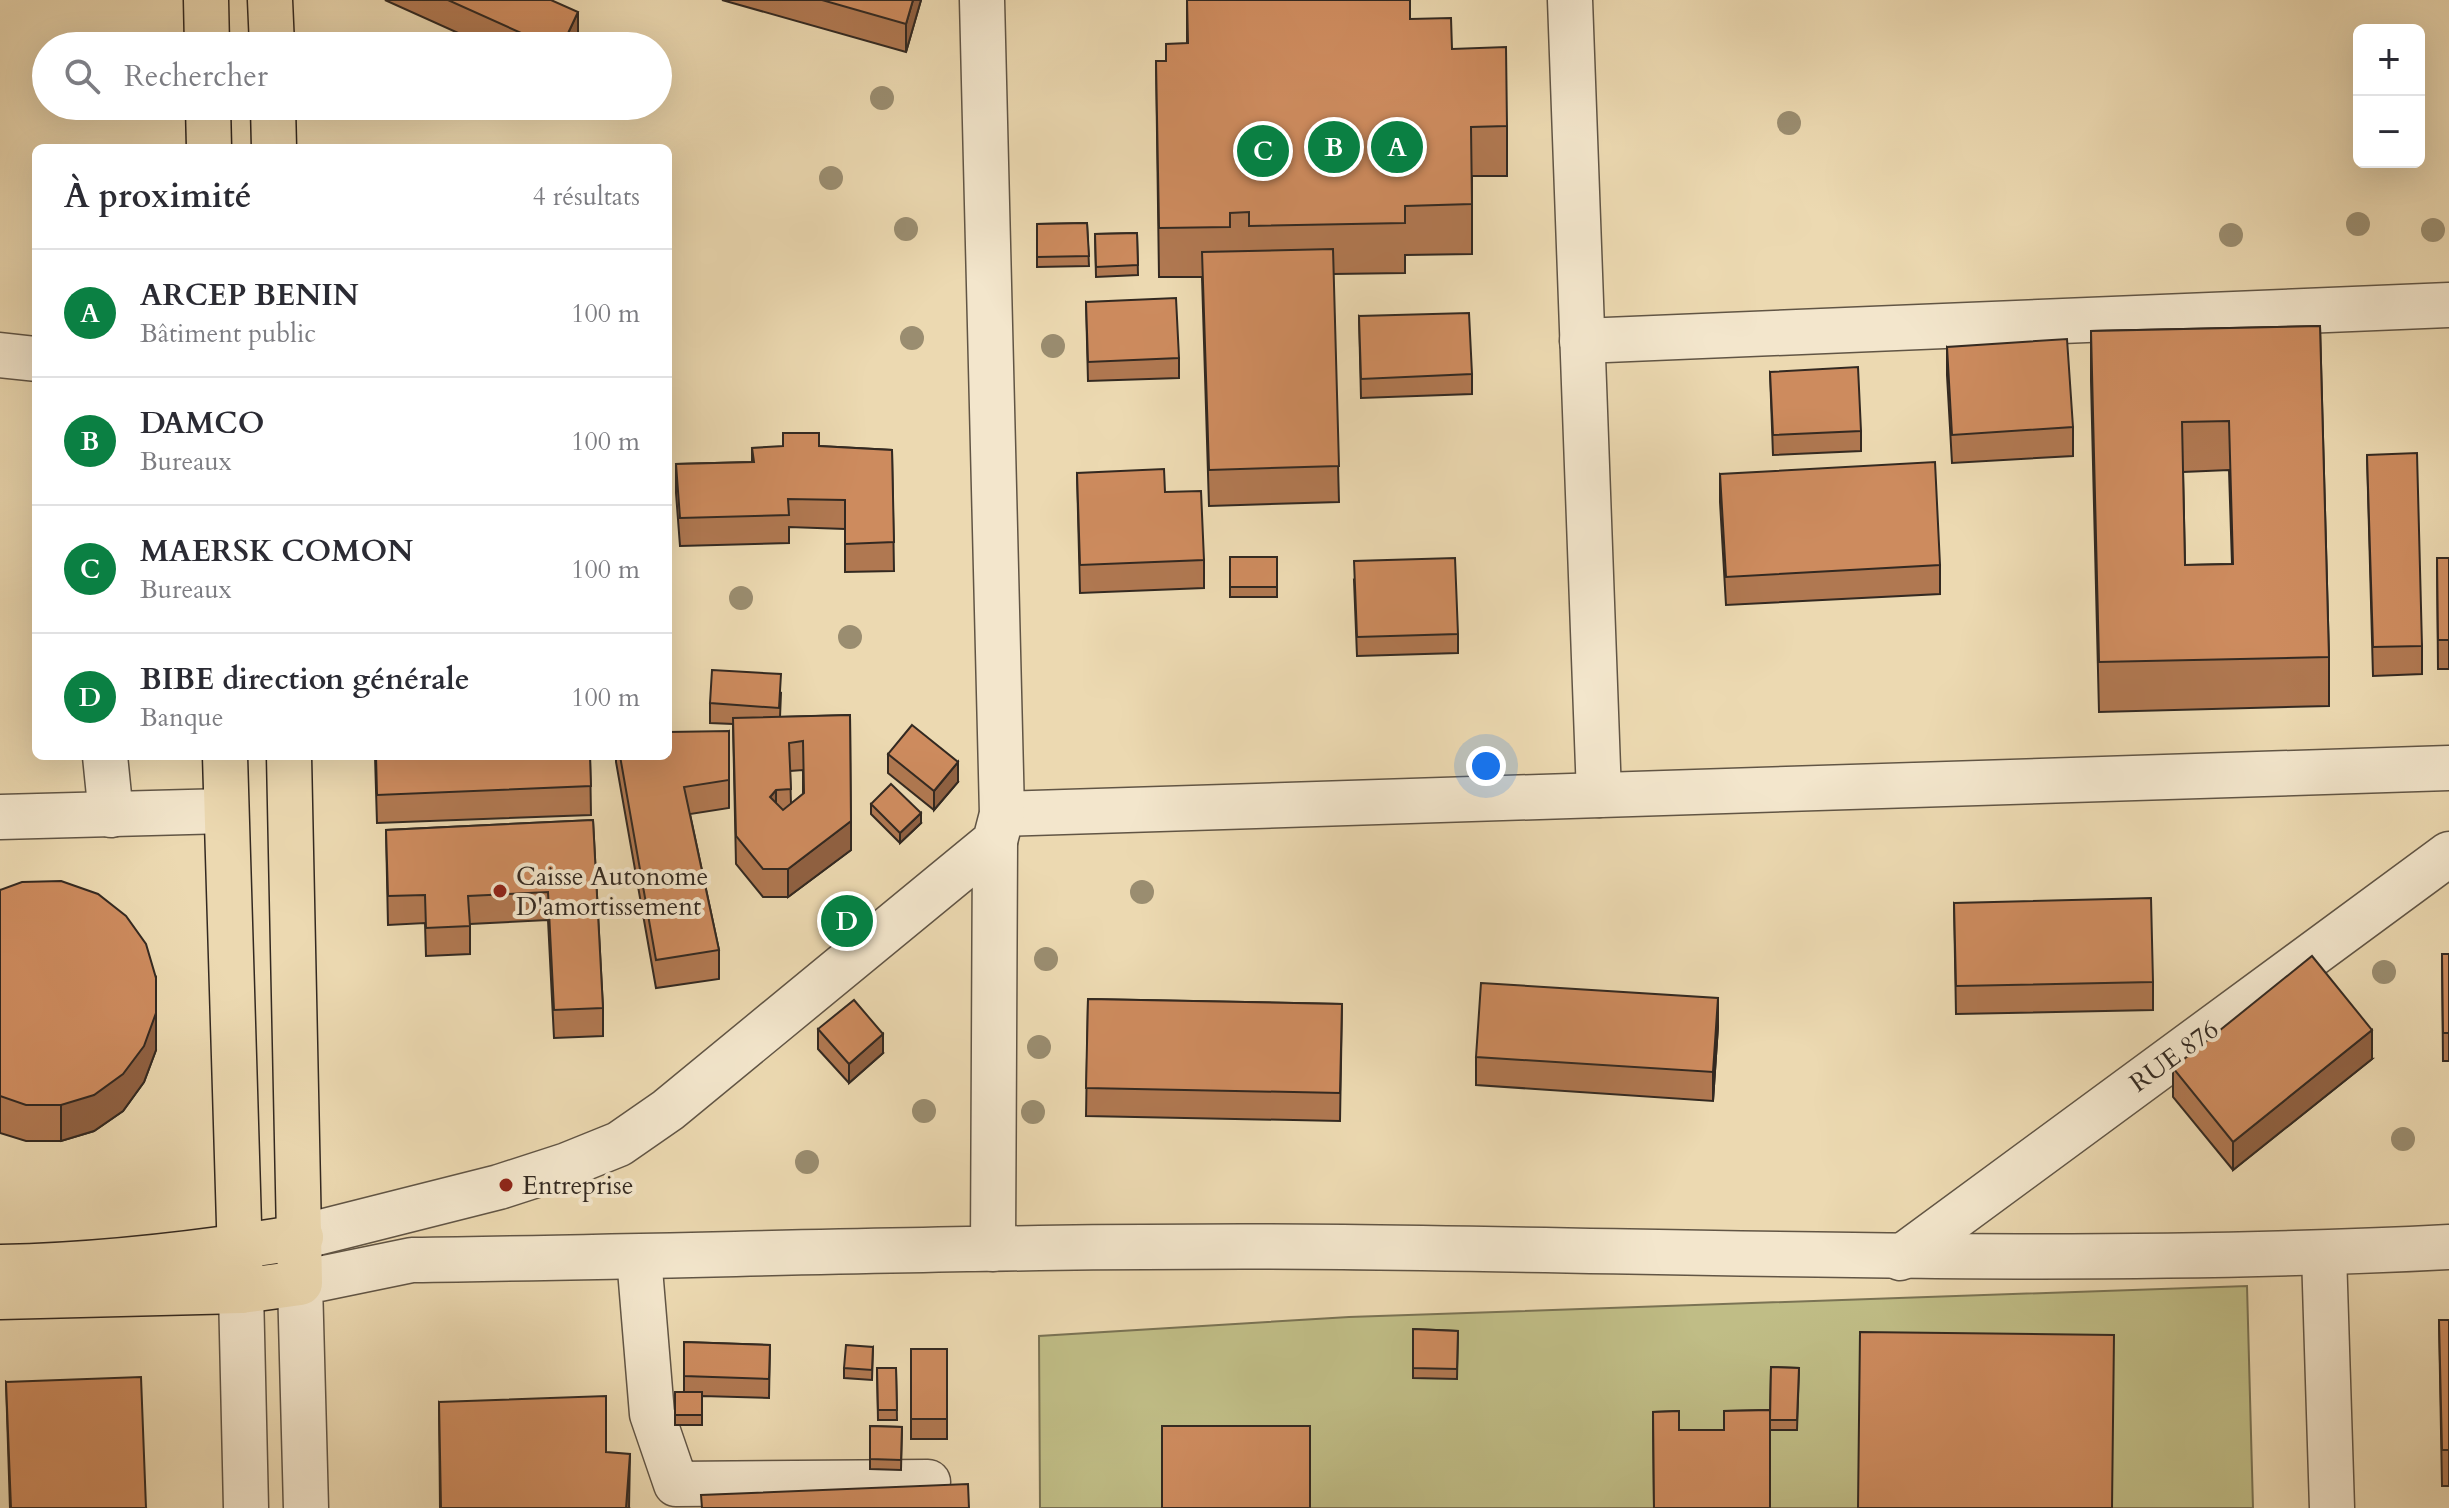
<!DOCTYPE html>
<html lang="fr">
<meta charset="utf-8">
<style>
:root{--surface:#fff;--page:#f7f7f7;--text:#2b2b33;--muted:#7c7c81;--line:#e1e1e2;--accent:#0b8043}
body{margin:0;font-family:Cardo,serif;background:var(--page);color:var(--text)}
.controls{position:absolute;right:24px;top:24px;display:grid;overflow:hidden;border-radius:12px;box-shadow:0 8px 32px #0002}
.controls button{width:72px;height:72px;display:grid;place-items:center;padding:0;border:0;border-bottom:2px solid var(--line);background:var(--surface);color:var(--text);font:40px sans-serif}
.you{position:absolute;left:1486px;top:766px;width:28px;height:28px;margin:-20px;border:6px solid #fff;border-radius:50%;background:#1a73e8;box-shadow:0 0 0 12px #1a73e833}
.badge{display:grid;place-items:center;width:52px;height:52px;border-radius:50%;background:var(--accent);color:#fff;font-size:26px;font-weight:700}
.pin{position:absolute;translate:-50% -50%;border:4px solid #fff;box-shadow:0 2px 8px #0006}
.list{margin:0;padding:0;list-style:none}
h2{display:flex;justify-content:space-between;align-items:center;height:104px;margin:0;padding:0 32px;font-size:34px}
h2 small{font-size:26px;font-weight:400;color:var(--muted)}
.list li{display:grid;grid-template-columns:52px 1fr auto;gap:24px;align-items:center;box-sizing:border-box;height:128px;padding:0 32px;border-top:2px solid var(--line)}
.list b{display:block;font-size:30px;white-space:nowrap}
.list p{margin:0;font-size:26px;white-space:nowrap;color:var(--muted)}
.list em{font-size:26px;font-style:normal;color:var(--muted)}
.icon{flex:none;width:44px;height:44px;fill:none;stroke:currentColor;stroke-width:2;stroke-linecap:round;stroke-linejoin:round}
.map{position:relative;flex:none;width:2449px;height:1508px;overflow:hidden}
.search{position:absolute;background:var(--surface);box-shadow:0 8px 32px #0002;left:32px;top:32px;width:640px;height:88px;display:flex;align-items:center;gap:20px;box-sizing:border-box;padding:0 28px;border-radius:44px;color:var(--muted);font-size:30px}
.panel{position:absolute;background:var(--surface);box-shadow:0 8px 32px #0002;left:32px;top:144px;width:640px;height:616px;border-radius:12px}
.map>svg:first-child{display:block}
</style>
<div class="map">
<svg width="2449" height="1508" viewBox="0 0 2449 1508">
<rect width="100%" height="100%" fill="#ecd9b1"/>
<filter id="stains"><feTurbulence type="fractalNoise" baseFrequency=".0025" numOctaves="4"/><feColorMatrix values="0 0 0 0 .2 0 0 0 0 .09 0 0 0 0 .02 0 0 0 .5 -.17"/></filter>
<radialGradient id="worn" r=".72"><stop offset=".6" stop-color="#630" stop-opacity="0"/><stop offset="1" stop-color="#630" stop-opacity=".3"/></radialGradient>
<polygon fill="#c0bd86" stroke="#7a7354" stroke-width="2" points="2247,1286 2253,1508 1040,1508 1039,1336 1349,1317"/>
<g fill="none" stroke-linecap="round" stroke-linejoin="round">
<g stroke="#615545" stroke-width="47">
<g id="minor">
<polyline points="1570,0 1599,795"/>
<polyline points="1582,341 2449,305"/>
<polyline points="0,355 36,359"/>
<polyline points="105,756 111,815"/>
<polyline points="1002,814 2449,768"/>
<polyline points="0,817 226,811"/>
<polyline points="301,1237 499,1187 567,1165 619,1144 668,1110 995,841 1002,814 982,0"/>
<polyline points="993,1249 995,841"/>
<polyline points="2324,1254 2332,1508"/>
<polyline points="639,1257 652,1414 676,1484 928,1482"/>
<polyline points="1900,1258 2449,854"/>
<polyline points="241,1291 246,1508"/>
<path d="M306,1508l-6,-225 112,-23c310,-4 621,-16 931,-13 369,4 737,19 1106,0"/>
</g>
</g>
<g stroke="#332921" stroke-width="47">
<g id="major">
<polyline points="206,0 207,46"/>
<polyline points="270,0 272,46"/>
<polyline points="208,106 209,148"/>
<polyline points="273,106 274,148"/>
<polyline points="225,756 241,1291"/>
<path d="M1,1267c100,-2 201,-14 300,-30"/>
<polyline points="0,1297 241,1291 300,1283 289,756"/>
</g>
</g>
<use href="#minor" stroke="#f3e6cc" stroke-width="44"/>
<use href="#major" stroke="#ecd9b1" stroke-width="44"/>
</g>
<g fill="#9a8d70">
<circle cx="882" cy="98" r="12"/>
<circle cx="1789" cy="123" r="12"/>
<circle cx="831" cy="178" r="12"/>
<circle cx="2358" cy="224" r="12"/>
<circle cx="906" cy="229" r="12"/>
<circle cx="2433" cy="230" r="12"/>
<circle cx="2231" cy="235" r="12"/>
<circle cx="912" cy="338" r="12"/>
<circle cx="1053" cy="346" r="12"/>
<circle cx="741" cy="598" r="12"/>
<circle cx="850" cy="637" r="12"/>
<circle cx="1142" cy="892" r="12"/>
<circle cx="1046" cy="959" r="12"/>
<circle cx="2384" cy="972" r="12"/>
<circle cx="1039" cy="1047" r="12"/>
<circle cx="924" cy="1111" r="12"/>
<circle cx="1033" cy="1112" r="12"/>
<circle cx="2403" cy="1139" r="12"/>
<circle cx="807" cy="1162" r="12"/>
</g>
<g fill="#b07851" stroke="#332921" stroke-width="2" fill-rule="evenodd">
<polygon points="385,0 551,0 578,40 575,46 487,46"/>
<polygon points="722,0 921,0 906,52"/>
<polygon points="1187,0 1410,19 1452,49 1507,126 1507,176 1472,176 1472,254 1405,255 1405,273 1333,274 1339,502 1209,506 1202,277 1159,277 1156,61 1166,61 1187,43"/>
<polygon points="1087,223 1089,266 1037,267 1037,224"/>
<polygon points="1137,233 1138,275 1096,277 1095,234"/>
<polygon points="1086,302 1179,358 1179,378 1088,381"/>
<polygon points="1359,316 1472,374 1472,394 1361,398"/>
<path d="M2320,326l9,331v49l-230,6 -8,-331v-50zM2229,470l3,94 -47,1 -2,-93z"/>
<polygon points="1947,347 2073,427 2073,456 1952,463 1947,375"/>
<polygon points="1770,372 1861,431 1861,451 1773,455"/>
<polygon points="819,446 892,450 894,571 845,572 845,529 789,527 789,543 680,546 676,493 676,464 752,462 752,448"/>
<polygon points="2367,455 2422,646 2422,674 2373,676"/>
<polygon points="1077,473 1165,492 1204,560 1204,588 1080,593"/>
<polygon points="1720,474 1940,565 1940,594 1726,605 1720,502"/>
<rect x="1230" y="557" width="47" height="40"/>
<polygon points="2437,558 2449,558 2449,669 2438,669"/>
<polygon points="1354,580 1458,634 1458,653 1357,656"/>
<path d="M781,693l-1,24 70,-2 1,135 -63,47h-25l-27,-33 -3,-140 -23,-1v-20zM803,770v24l-12,10 -1,-33z"/>
<polygon points="729,731 729,808 690,814 719,950 719,979 656,988 616,762 616,756 668,756"/>
<polygon points="888,754 958,782 934,810 888,773"/>
<polygon points="375,756 590,756 591,815 377,823"/>
<polygon points="871,804 921,823 900,843 871,814"/>
<polygon points="593,820 603,1008 603,1036 554,1038 548,920 470,924 470,954 426,956 425,923 388,925 386,830"/>
<polygon points="0,890 156,1050 144,1082 123,1111 94,1131 61,1141 26,1141 0,1133"/>
<polygon points="1954,903 2153,982 2153,1010 1956,1014"/>
<polygon points="2442,954 2449,954 2449,1061 2443,1061"/>
<polygon points="1088,999 1342,1004 1340,1121 1086,1116"/>
<polygon points="1718,1026 1713,1101 1476,1085 1476,1057"/>
<polygon points="818,1029 883,1053 849,1083 818,1049"/>
<polygon points="2372,1059 2233,1170 2173,1097 2173,1068"/>
<polygon points="2439,1320 2449,1320 2449,1486 2442,1486"/>
<polygon points="1413,1329 1458,1331 1457,1379 1413,1378"/>
<polygon points="684,1342 770,1345 769,1398 702,1396 702,1425 675,1425 675,1392 684,1392"/>
<polygon points="873,1347 872,1380 844,1378 844,1368"/>
<rect x="911" y="1349" width="36" height="90"/>
<polygon points="1771,1367 1799,1368 1797,1430 1770,1430 1770,1508 1654,1508 1653,1412 1679,1411 1679,1430 1724,1430 1724,1411 1770,1410 1770,1419"/>
<polygon points="877,1368 896,1368 897,1420 878,1420"/>
<polygon points="6,1382 146,1508 10,1508"/>
<polygon points="439,1402 629,1508 440,1508"/>
<polygon points="870,1426 902,1427 901,1470 870,1469"/>
</g>
<g fill="#906142" stroke="#332921" stroke-width="2">
<polygon points="913,0 921,0 906,52 906,24"/>
<polygon points="578,12 578,40 575,46 562,46"/>
<polygon points="958,762 958,782 934,810 934,791"/>
<polygon points="776,790 776,818 770,797"/>
<polygon points="921,813 921,823 900,843 900,833"/>
<polygon points="851,821 851,850 788,897 788,869"/>
<polygon points="156,978 156,1050 144,1082 123,1111 94,1131 61,1141 61,1105"/>
<polygon points="1718,998 1718,1026 1713,1101 1713,1072"/>
<polygon points="2372,1030 2372,1059 2233,1170 2233,1142"/>
<polygon points="883,1034 883,1053 849,1083 849,1064"/>
<polygon points="630,1454 629,1508 626,1508"/>
</g>
<g fill="#cd8b5e" stroke="#332921" stroke-width="2" fill-rule="evenodd">
<polygon points="448,0 551,0 578,12 562,46 550,46"/>
<polygon points="822,0 913,0 906,24"/>
<polygon points="1187,0 1410,0 1410,19 1451,18 1452,49 1506,47 1507,126 1471,127 1472,204 1405,206 1405,223 1249,226 1249,212 1230,213 1230,227 1159,228 1156,61 1166,61 1166,44 1188,43"/>
<polygon points="1087,223 1089,256 1037,257 1037,224"/>
<polygon points="1137,233 1138,265 1096,267 1095,234"/>
<polygon points="1333,249 1339,466 1209,470 1202,252"/>
<polygon points="1176,298 1179,358 1088,362 1086,302"/>
<polygon points="1469,313 1472,374 1361,379 1359,316"/>
<path d="M2320,326l9,331 -230,5 -8,-331zM2229,421l4,143 -48,1 -3,-143z"/>
<polygon points="2067,339 2073,427 1952,435 1947,347"/>
<polygon points="1858,367 1861,431 1773,435 1770,372"/>
<polygon points="783,433 819,433 819,446 892,450 894,542 845,544 845,500 788,499 789,515 680,518 676,464 754,462 752,448 783,446"/>
<polygon points="2417,453 2422,646 2373,647 2367,455"/>
<polygon points="1935,462 1940,565 1726,577 1720,474"/>
<polygon points="1164,469 1165,492 1201,491 1204,560 1080,565 1077,473"/>
<rect x="1230" y="557" width="47" height="30"/>
<polygon points="1455,558 1458,634 1357,637 1354,561"/>
<polygon points="2437,558 2449,558 2449,640 2438,640"/>
<polygon points="712,670 781,674 779,708 710,703"/>
<path d="M850,715l1,106 -63,48h-25l-27,-33 -3,-118zM803,741l1,52 -21,17 -13,-13 6,-7 15,-1 -2,-46z"/>
<polygon points="912,725 958,762 934,791 888,754"/>
<polygon points="729,731 729,780 684,787 719,950 656,960 620,756 668,756 668,732"/>
<polygon points="376,756 590,756 591,786 377,795"/>
<polygon points="891,784 921,813 900,833 871,804"/>
<polygon points="593,820 603,1008 554,1010 548,892 468,896 470,926 426,928 425,895 388,896 386,830"/>
<polygon points="61,881 98,894 126,916 146,944 156,978 156,1013 144,1046 123,1074 94,1095 61,1105 26,1105 0,1096 0,890 22,882"/>
<polygon points="2151,898 2153,982 1956,986 1954,903"/>
<polygon points="2442,954 2449,954 2449,1033 2443,1033"/>
<polygon points="2312,956 2372,1030 2233,1142 2173,1068"/>
<polygon points="1481,983 1718,998 1713,1072 1476,1057"/>
<polygon points="1088,999 1342,1004 1340,1093 1086,1088"/>
<polygon points="854,1000 883,1034 849,1064 818,1029"/>
<polygon points="2439,1320 2449,1320 2449,1450 2442,1450"/>
<polygon points="1413,1329 1458,1331 1457,1369 1413,1368"/>
<polygon points="1860,1332 2114,1335 2112,1508 1858,1508"/>
<polygon points="684,1342 770,1345 769,1379 684,1376"/>
<polygon points="846,1345 873,1347 872,1370 844,1368"/>
<rect x="911" y="1349" width="36" height="70"/>
<polygon points="1771,1367 1799,1368 1797,1420 1770,1420"/>
<polygon points="877,1368 896,1368 897,1410 878,1410"/>
<polygon points="141,1377 146,1508 11,1508 6,1382"/>
<rect x="675" y="1392" width="27" height="23"/>
<polygon points="606,1396 606,1452 630,1454 626,1508 441,1508 439,1402"/>
<polygon points="1770,1410 1770,1508 1654,1508 1653,1412 1679,1411 1679,1430 1724,1430 1724,1411"/>
<polygon points="870,1426 902,1427 901,1460 870,1459"/>
<rect x="1162" y="1426" width="148" height="82"/>
<polygon points="968,1484 969,1508 702,1508 701,1495"/>
</g>
<g fill="#8f2418" stroke="#f3e6cc" stroke-width="3">
<circle cx="500" cy="891" r="8"/>
<circle cx="506" cy="1185" r="8"/>
</g>
<g text-anchor="middle" dominant-baseline="central" stroke-width="8" stroke-linejoin="round" paint-order="stroke">
<g font-size="26" fill="#332921" stroke="#f3e6cc" text-anchor="start">
<text x="516" y="876">Caisse Autonome<tspan x="516" dy="30">D'amortissement</tspan></text>
<text x="522" y="1185">Entreprise</text>
</g>
<g font-size="26" fill="#332921" stroke="#f3e6cc">
<text transform="translate(2174 1056) rotate(-36)">RUE 876</text>
</g>
</g>
<rect width="100%" height="100%" filter="url(#stains)"/>
<rect width="100%" height="100%" fill="url(#worn)"/>
</svg>
<div class="controls">
<button>+</button>
<button>−</button>
</div>
<div class="you"></div>
<div class="pin badge" style="left:1397px;top:147px">A</div>
<div class="pin badge" style="left:1334px;top:147px">B</div>
<div class="pin badge" style="left:1263px;top:151px">C</div>
<div class="pin badge" style="left:847px;top:921px">D</div>
<div class="search"><svg class="icon" aria-label="search" viewBox="0 0 24 24"><circle cx="10" cy="10" r="6"/><path d="M15 15l6 6"/></svg>Rechercher</div>
<section class="panel">
<h2>À proximité<small>4 résultats</small></h2>
<ul class="list">
<li><span class="badge">A</span><div><b>ARCEP BENIN</b><p>Bâtiment public</p></div><em>100 m</em></li>
<li><span class="badge">B</span><div><b>DAMCO</b><p>Bureaux</p></div><em>100 m</em></li>
<li><span class="badge">C</span><div><b>MAERSK COMON</b><p>Bureaux</p></div><em>100 m</em></li>
<li><span class="badge">D</span><div><b>BIBE direction générale</b><p>Banque</p></div><em>100 m</em></li>
</ul>
</section>
</div>
